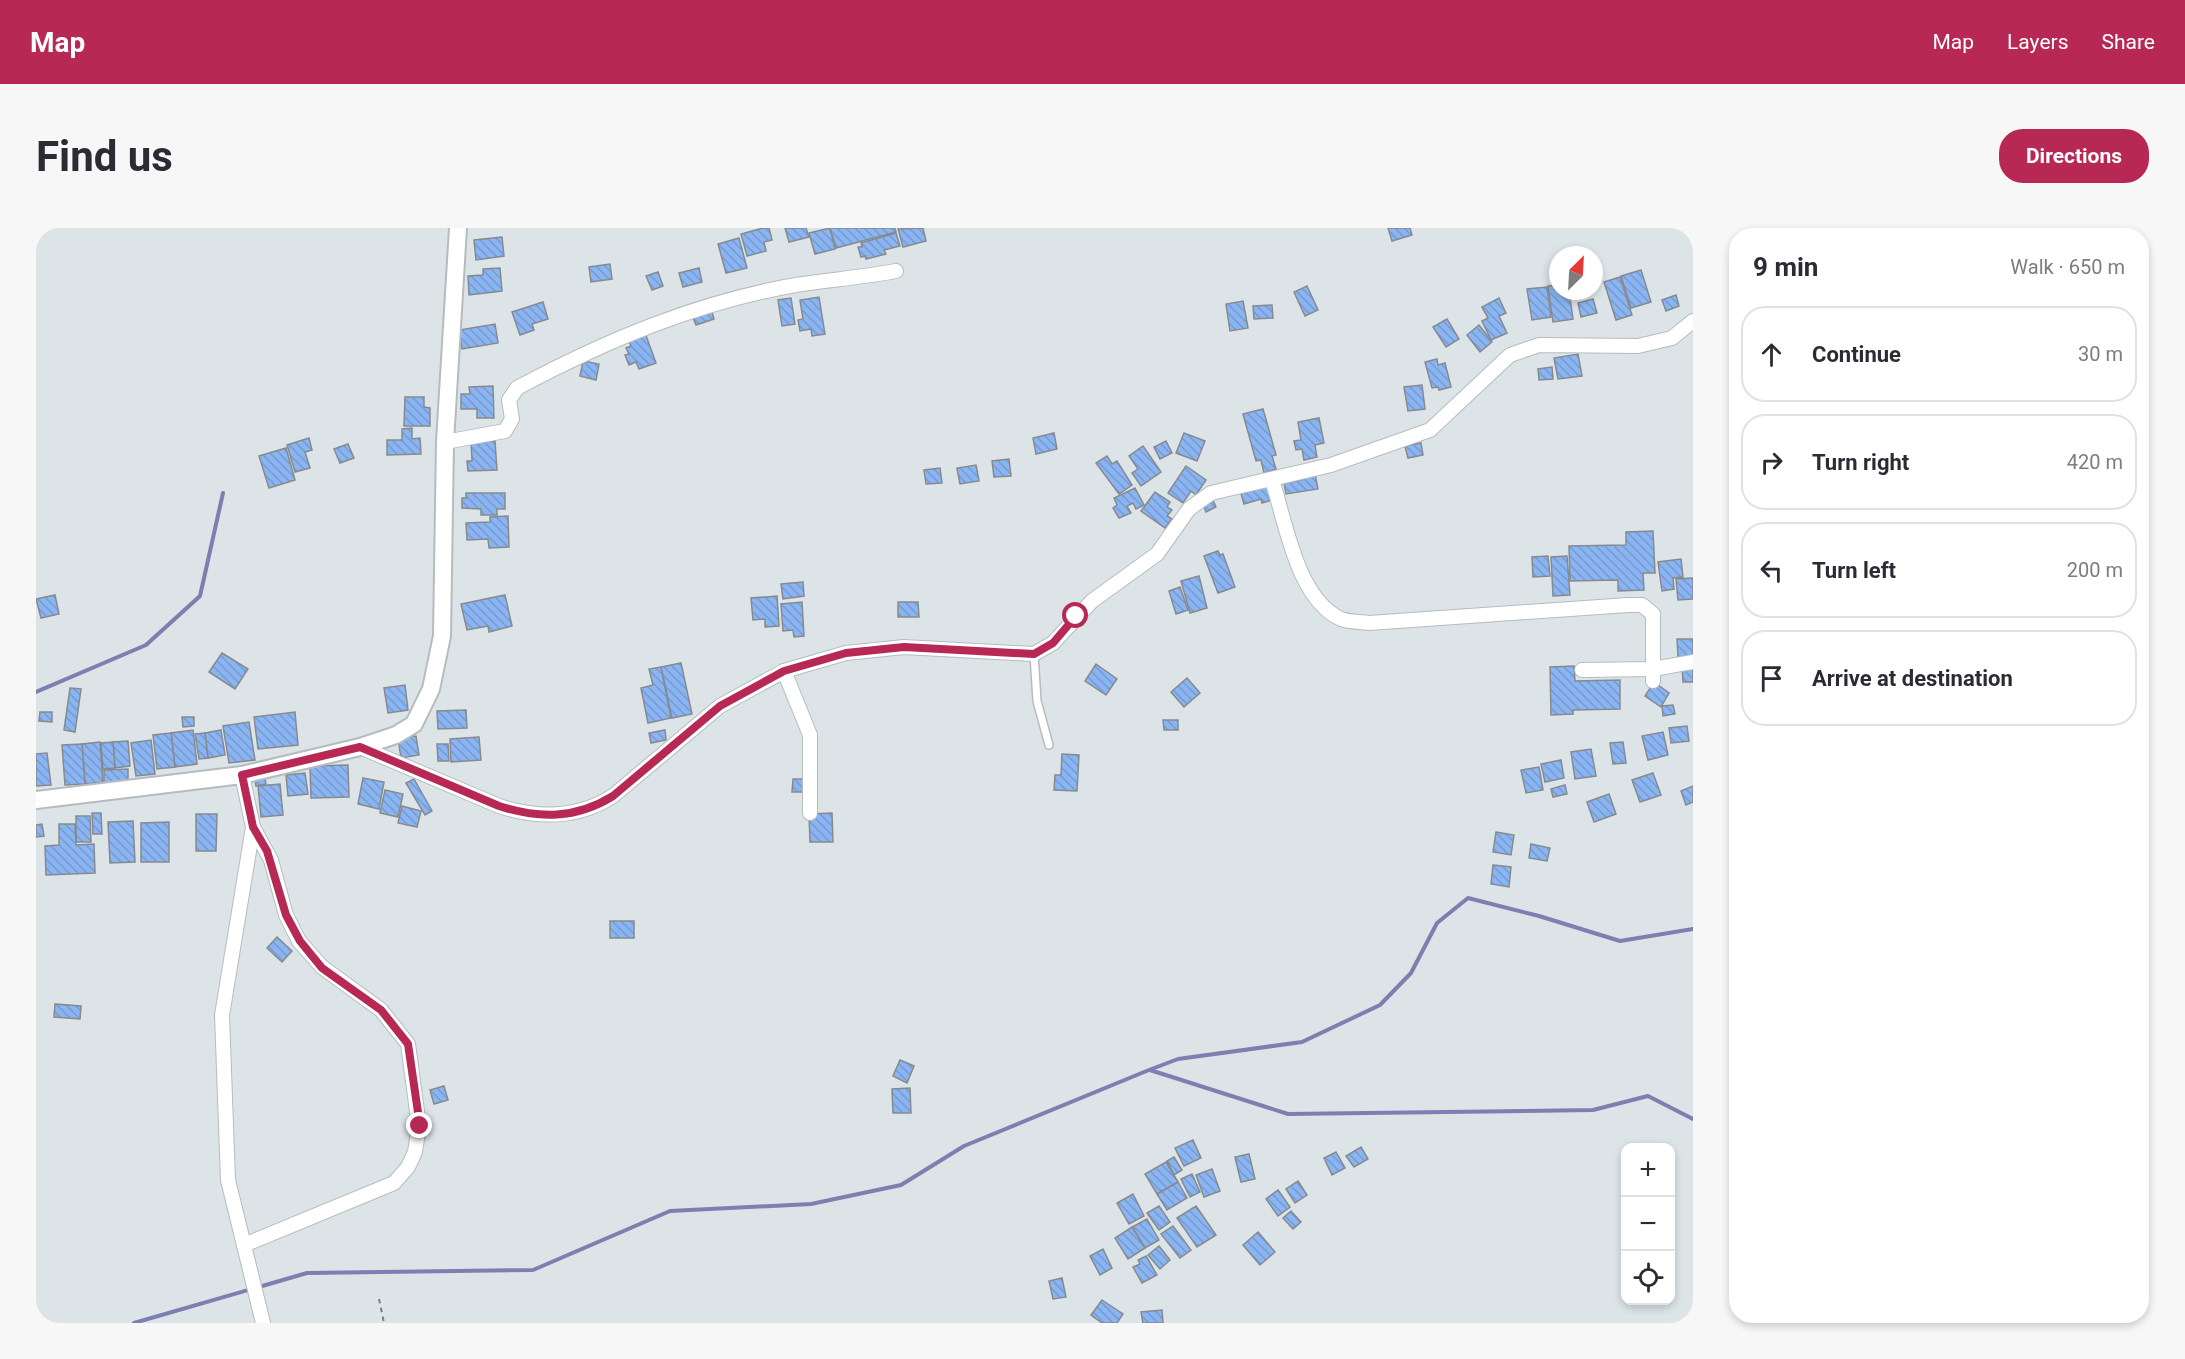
<!DOCTYPE html>
<meta charset="utf-8">
<style>
:root{--surface:#fff;--page:#f7f7f7;--text:#2b2b33;--muted:#7c7c81;--line:#e1e1e2;--accent:#b72855}
body{margin:0;font-family:Roboto,sans-serif;background:var(--page);color:var(--text)}
.controls{position:absolute;right:18px;bottom:18px;display:grid;overflow:hidden;border-radius:12px;box-shadow:0 3px 9px #0003}
.controls button{width:54px;height:54px;display:grid;place-items:center;padding:0;border:0;border-bottom:2px solid var(--line);background:var(--surface);color:var(--text);font:30px sans-serif}
.compass{position:absolute;left:1513px;top:18px;width:54px;height:54px;border-radius:50%;background:var(--surface);box-shadow:0 3px 9px #0003;rotate:24deg}
.stop{position:absolute;width:18px;height:18px;margin:-14px;border:4px solid #b72855;border-radius:50%;background:#fff}
.stop.end{background:#b72855;border-color:#fff;box-shadow:0 2px 6px #0008}
.list{margin:0;padding:0;list-style:none}
h2{display:flex;justify-content:space-between;align-items:center;height:78px;margin:0;padding:0 24px;font-size:26px}
h2 small{font-size:20px;font-weight:400;color:var(--muted)}
.list li{display:grid;grid-template-columns:39px 1fr auto;gap:18px;align-items:center;box-sizing:border-box;height:96px;margin:0 12px 12px;padding:0 12px;border:2px solid var(--line);border-radius:24px}
.list b{display:block;font-size:22px;white-space:nowrap}
.list em{font-size:20px;font-style:normal;color:var(--muted)}
.icon{flex:none;width:33px;height:33px;fill:none;stroke:currentColor;stroke-width:2;stroke-linecap:round;stroke-linejoin:round}
.map{position:relative;flex:none;width:1657px;height:1095px;overflow:hidden;border-radius:24px}
header{display:flex;align-items:center;gap:36px;box-sizing:border-box;height:84px;padding:0 30px;background:var(--accent);color:#fff}
header strong{font-size:28px}
nav{display:flex;gap:33px;margin-inline-start:auto;font-size:21px}
.intro{display:flex;align-items:center;justify-content:space-between;box-sizing:border-box;height:144px;padding:0 36px}
h1{margin:0;font-size:42px}
.button{padding:15px 27px;border-radius:24px;background:var(--accent);color:#fff;font-size:21px;font-weight:700}
main{display:flex;gap:36px;padding:0 36px}
aside{flex:1;background:var(--surface);border-radius:24px;box-shadow:0 3px 9px #0003}
.map>svg:first-child{display:block}
</style>
<header>
<strong>Map</strong>
<nav><a>Map</a><a>Layers</a><a>Share</a></nav>
</header>
<div class="intro"><h1>Find us</h1><a class="button">Directions</a></div>
<main>
<div class="map">
<svg width="1657" height="1095" viewBox="0 0 1657 1095">
<defs>
<pattern id="building-back-hatch" width="6" height="6" patternUnits="userSpaceOnUse" patternTransform="scale(1.5)"><rect width="6" height="6" fill="#8ab5f2"/><path d="M-1 5l2 2M0 0l6 6M5-1l2 2" fill="none" stroke="#769bcf"/></pattern>
</defs>
<rect width="100%" height="100%" fill="#dce4e7"/>
<g fill="none" stroke-linecap="round" stroke-linejoin="round">
<g stroke="#7e7eb0" stroke-width="4">
<polyline points="0,464 110,417 164,368 187,265"/>
<polyline points="1114,842 1252,886 1557,882 1612,868 1657,891"/>
<polyline points="98,1095 271,1045 497,1042 634,983 775,976 865,957 928,918 1113,842 1142,831 1266,814 1344,777 1375,745 1401,695 1432,670 1503,688 1584,713 1657,701"/>
</g>
</g>
<g fill="url(#building-back-hatch)" stroke="#868a8f" stroke-width="1.5">
<polygon points="727,0 733,0 736,12 728,14 730,23 711,28 705,6"/>
<polygon points="749,0 770,0 773,9 753,14"/>
<polygon points="794,0 799,21 779,26 773,5"/>
<polygon points="794,0 859,0 860,4 800,20"/>
<polygon points="887,0 890,13 867,19 862,1"/>
<polygon points="1352,0 1374,0 1376,7 1356,13"/>
<polygon points="860,5 864,18 848,22 850,26 830,31 829,28 825,29 822,19 826,19 825,15"/>
<polygon points="466,9 468,28 440,32 438,12"/>
<polygon points="703,10 711,40 690,45 682,16"/>
<polygon points="574,36 576,51 555,54 553,39"/>
<polygon points="464,40 466,63 433,67 432,48 447,47 447,41"/>
<polygon points="663,40 666,54 647,59 643,45"/>
<polygon points="1605,42 1615,74 1595,80 1585,48"/>
<polygon points="622,44 627,58 616,62 610,48"/>
<polygon points="1584,49 1596,87 1580,92 1568,54"/>
<polygon points="1522,57 1522,63 1533,63 1537,91 1517,94 1512,58"/>
<polygon points="1271,58 1282,82 1269,88 1258,64"/>
<polygon points="1511,59 1515,89 1496,92 1491,61"/>
<polygon points="1640,67 1643,78 1630,83 1626,72"/>
<polygon points="783,69 789,106 776,108 775,101 764,103 762,92 767,91 764,72"/>
<polygon points="755,70 759,96 746,98 742,72"/>
<polygon points="1463,70 1470,85 1463,88 1471,105 1455,112 1446,93 1452,90 1446,79"/>
<polygon points="1557,71 1561,85 1545,89 1542,75"/>
<polygon points="1207,73 1212,100 1194,103 1190,76"/>
<polygon points="507,74 512,91 496,96 498,102 484,107 476,84"/>
<polygon points="1236,77 1237,90 1218,91 1217,78"/>
<polygon points="675,81 678,91 660,97 656,87"/>
<polygon points="1411,91 1423,111 1410,119 1397,99"/>
<polygon points="459,96 462,115 426,121 423,102"/>
<polygon points="1443,97 1456,114 1444,124 1431,107"/>
<polygon points="608,102 620,135 603,141 600,134 593,137 589,127 593,126 590,120 595,118 591,108"/>
<polygon points="1542,126 1546,148 1522,151 1518,130"/>
<polygon points="1401,131 1402,137 1409,135 1415,159 1403,162 1402,159 1396,160 1389,134"/>
<polygon points="547,133 563,136 560,152 544,148"/>
<polygon points="1516,139 1517,151 1503,152 1502,141"/>
<polygon points="1386,157 1389,181 1372,183 1368,159"/>
<polygon points="457,158 458,190 441,190 441,181 425,181 425,166 434,166 433,159"/>
<polygon points="369,169 388,169 388,179 394,180 394,198 368,198"/>
<polygon points="1227,181 1240,227 1236,228 1240,241 1228,245 1225,232 1220,233 1207,186"/>
<polygon points="1283,190 1288,215 1279,217 1281,229 1268,232 1266,221 1260,222 1258,213 1265,212 1262,194"/>
<polygon points="376,200 376,211 384,210 385,226 351,227 351,212 366,212 366,201"/>
<polygon points="1018,205 1021,221 1000,226 997,210"/>
<polygon points="1148,205 1169,213 1161,233 1140,225"/>
<polygon points="273,210 276,222 269,224 274,240 259,244 251,217"/>
<polygon points="459,213 461,242 432,243 431,233 436,233 435,214"/>
<polygon points="1130,213 1136,225 1124,231 1118,219"/>
<polygon points="1385,215 1387,227 1372,230 1369,218"/>
<polygon points="312,216 318,230 304,235 298,221"/>
<polygon points="1107,218 1125,244 1105,258 1096,245 1102,241 1093,228"/>
<polygon points="250,220 259,252 233,260 223,228"/>
<polygon points="1071,228 1076,236 1081,233 1096,257 1083,266 1060,235"/>
<polygon points="973,231 975,248 958,249 956,233"/>
<polygon points="940,237 943,253 924,256 921,240"/>
<polygon points="1150,238 1170,252 1160,267 1155,263 1147,275 1132,265"/>
<polygon points="904,240 906,255 890,256 888,242"/>
<polygon points="1279,246 1282,261 1250,266 1248,255 1266,252 1265,249"/>
<polygon points="1230,255 1236,272 1226,275 1225,271 1208,276 1204,262"/>
<polygon points="1099,260 1108,277 1100,281 1097,275 1091,278 1095,285 1083,290 1077,280 1081,277 1078,270"/>
<polygon points="1119,264 1134,274 1131,279 1136,282 1131,288 1136,291 1129,300 1105,283"/>
<polygon points="430,265 469,265 469,281 461,281 461,287 445,287 445,281 426,280 426,270 430,270"/>
<polygon points="1176,270 1180,279 1170,284 1166,274"/>
<polygon points="472,288 473,319 453,320 452,311 431,312 430,295 454,294 454,289"/>
<polygon points="1617,303 1619,345 1607,345 1608,362 1582,363 1582,352 1534,353 1533,318 1590,317 1590,304"/>
<polygon points="1182,323 1184,327 1187,326 1199,359 1182,365 1168,328"/>
<polygon points="1512,328 1514,348 1497,349 1496,329"/>
<polygon points="1531,328 1534,367 1517,368 1515,329"/>
<polygon points="1645,331 1647,349 1637,350 1638,361 1626,363 1622,334"/>
<polygon points="1163,348 1171,380 1154,385 1145,353"/>
<polygon points="1657,350 1657,371 1642,372 1640,351"/>
<polygon points="767,354 768,368 747,371 745,356"/>
<polygon points="1144,359 1152,382 1140,386 1133,363"/>
<polygon points="19,367 23,386 5,390 0,371"/>
<polygon points="469,367 476,398 453,404 452,398 431,402 425,376"/>
<polygon points="741,368 743,398 729,399 729,391 717,392 715,370"/>
<polygon points="766,374 768,408 758,409 757,402 747,403 745,376"/>
<polygon points="862,374 882,374 883,389 862,389"/>
<polygon points="1641,411 1657,411 1657,428 1642,429"/>
<polygon points="186,425 212,441 199,461 173,444"/>
<polygon points="645,435 656,486 636,490 625,439"/>
<polygon points="1060,436 1081,451 1070,467 1049,453"/>
<polygon points="1646,437 1657,437 1657,454 1647,454"/>
<polygon points="1538,438 1539,453 1584,452 1584,481 1537,482 1537,486 1515,487 1514,439"/>
<polygon points="625,439 635,490 612,495 605,460 617,457 613,441"/>
<polygon points="1151,450 1164,465 1148,479 1135,464"/>
<polygon points="1618,454 1633,465 1625,479 1609,468"/>
<polygon points="369,457 372,482 352,485 348,460"/>
<polygon points="34,460 45,461 39,504 28,502"/>
<polygon points="1637,477 1639,486 1627,488 1626,478"/>
<polygon points="430,482 431,500 402,501 401,483"/>
<polygon points="4,484 16,484 16,494 3,493"/>
<polygon points="259,484 262,517 222,521 218,489"/>
<polygon points="146,489 158,489 158,498 147,499"/>
<polygon points="1127,492 1142,492 1142,502 1128,502"/>
<polygon points="213,494 219,532 193,535 187,498"/>
<polygon points="1651,498 1653,513 1635,515 1633,500"/>
<polygon points="157,502 161,536 139,539 135,505"/>
<polygon points="185,502 189,527 172,530 169,505"/>
<polygon points="629,502 630,512 615,515 613,505"/>
<polygon points="1627,504 1632,527 1612,532 1606,508"/>
<polygon points="135,505 139,539 121,541 117,507"/>
<polygon points="169,505 172,530 163,531 159,506"/>
<polygon points="380,508 383,527 365,530 362,510"/>
<polygon points="443,509 445,532 415,534 414,511"/>
<polygon points="115,512 119,546 100,548 95,515"/>
<polygon points="92,513 94,538 79,540 77,514"/>
<polygon points="64,514 67,554 49,556 46,516"/>
<polygon points="77,514 79,540 67,541 65,515"/>
<polygon points="1587,514 1590,535 1577,536 1574,515"/>
<polygon points="46,516 49,556 29,557 26,517"/>
<polygon points="401,516 412,516 413,533 402,533"/>
<polygon points="1555,521 1560,548 1539,551 1535,524"/>
<polygon points="11,525 15,557 0,558 0,526"/>
<polygon points="1026,526 1043,527 1041,563 1018,562 1019,547 1025,547"/>
<polygon points="1525,532 1528,550 1509,554 1505,536"/>
<polygon points="312,537 313,569 275,570 274,538"/>
<polygon points="1503,539 1507,562 1490,565 1485,542"/>
<polygon points="92,541 92,556 68,557 68,542"/>
<polygon points="228,544 230,556 220,558 218,546"/>
<polygon points="269,545 272,566 252,568 250,547"/>
<polygon points="1617,545 1625,567 1604,574 1596,552"/>
<polygon points="327,550 348,554 343,581 322,576"/>
<polygon points="378,551 396,583 389,587 370,555"/>
<polygon points="757,551 773,551 772,564 756,564"/>
<polygon points="244,556 247,587 225,589 222,558"/>
<polygon points="1529,557 1531,566 1517,569 1515,561"/>
<polygon points="1657,558 1657,574 1650,577 1645,563"/>
<polygon points="349,562 367,566 362,589 344,585"/>
<polygon points="1573,566 1580,586 1558,594 1551,574"/>
<polygon points="366,578 385,583 381,599 362,595"/>
<polygon points="56,585 65,585 66,606 57,606"/>
<polygon points="796,585 797,614 774,614 773,586"/>
<polygon points="160,586 181,586 180,623 160,623"/>
<polygon points="40,588 54,588 55,614 40,614"/>
<polygon points="97,593 99,634 74,635 72,594"/>
<polygon points="133,594 133,634 105,634 105,595"/>
<polygon points="6,596 8,608 0,609 0,597"/>
<polygon points="23,596 39,596 40,617 58,616 59,645 10,647 9,618 23,617"/>
<polygon points="1460,604 1478,607 1475,627 1457,624"/>
<polygon points="1495,616 1514,620 1511,633 1493,630"/>
<polygon points="1457,637 1475,639 1473,659 1455,656"/>
<rect x="574" y="693" width="24" height="17"/>
<polygon points="241,709 256,723 246,734 231,720"/>
<polygon points="19,776 45,778 44,791 18,789"/>
<polygon points="864,832 878,838 871,855 857,848"/>
<polygon points="408,858 412,872 398,876 394,862"/>
<polygon points="874,860 875,885 857,885 856,861"/>
<polygon points="1157,912 1165,930 1148,938 1139,920"/>
<polygon points="1325,919 1332,931 1318,939 1310,928"/>
<polygon points="1300,924 1309,940 1296,947 1288,930"/>
<polygon points="1213,926 1219,951 1205,954 1199,929"/>
<polygon points="1138,929 1146,942 1138,947 1131,933"/>
<polygon points="1130,934 1142,954 1121,966 1109,946"/>
<polygon points="1176,941 1184,963 1168,969 1160,947"/>
<polygon points="1156,946 1164,964 1154,969 1145,951"/>
<polygon points="1262,953 1271,967 1259,975 1250,961"/>
<polygon points="1142,954 1151,970 1131,982 1121,966"/>
<polygon points="1242,962 1254,979 1242,988 1230,971"/>
<polygon points="1097,966 1108,988 1093,996 1081,975"/>
<polygon points="1123,978 1134,994 1123,1002 1111,985"/>
<polygon points="1160,978 1180,1007 1161,1019 1141,990"/>
<polygon points="1255,983 1265,994 1257,1001 1247,990"/>
<polygon points="1111,991 1123,1012 1109,1020 1096,999"/>
<polygon points="1137,998 1155,1022 1144,1030 1125,1006"/>
<polygon points="1096,999 1109,1020 1092,1031 1079,1010"/>
<polygon points="1222,1004 1239,1024 1224,1037 1207,1017"/>
<polygon points="1123,1018 1134,1032 1124,1041 1112,1027"/>
<polygon points="1067,1021 1076,1040 1064,1047 1054,1028"/>
<polygon points="1110,1028 1121,1047 1106,1055 1097,1039 1104,1036 1102,1032"/>
<polygon points="1026,1050 1030,1069 1017,1071 1013,1053"/>
<polygon points="1066,1072 1087,1086 1081,1095 1066,1095 1055,1087"/>
<polygon points="1126,1082 1127,1095 1107,1095 1105,1084"/>
</g>
<g fill="none" stroke-linecap="round" stroke-linejoin="round">
<g stroke="#b5bcc0" stroke-width="10">
<polyline id="service" points="998,426 1001,473 1013,517"/>
</g>
<g stroke="#b5bcc0" stroke-width="16">
<g id="minor">
<path d="M409,214l60,-11 7,-12 -3,-19 8,-12c88,-47 180,-86 279,-103 33,-5 67,-8 100,-14"/>
<path d="M1236,252c14,43 25,119 69,139 8,3 19,3 28,4l259,-18h14l11,9v55l-71,1"/>
<polyline points="748,443 774,507 774,585"/>
<polyline points="1617,453 1617,441 1657,434"/>
<path d="M324,519l139,59c40,13 78,13 114,-10l107,-90 64,-35 62,-18 58,-6 130,7 19,-11 39,-42 65,-47 32,-45 22,-16 120,-28 99,-35 80,-75 29,-10 99,1 34,-8 21,-17"/>
<polyline points="206,547 217,599 235,632 250,687 263,713 286,739 345,782 372,816 383,898 379,924 372,939 358,955 208,1017"/>
<polyline points="217,599 186,787 192,952 227,1095"/>
</g>
</g>
<g stroke="#b5bcc0" stroke-width="20">
<polyline id="tertiary" points="0,572 206,547 324,519 360,507 378,496 395,461 406,408 409,214 422,0"/>
</g>
<polyline stroke="#787e80" stroke-width="2" stroke-dasharray="4.5 4.5" stroke-linecap="butt" points="343,1071 348,1095"/>
<use href="#service" stroke="#fff" stroke-width="7"/>
<use href="#minor" stroke="#fff" stroke-width="14"/>
<use href="#tertiary" stroke="#fff" stroke-width="16"/>
</g>
<g fill="none" stroke-linecap="round" stroke-linejoin="round">
<path stroke="#b72855" stroke-width="8" d="M384,898l-12,-82 -27,-34 -59,-42 -22,-27 -14,-26 -19,-64 -14,-24 -11,-52 118,-28 139,59c40,13 77,13 114,-10l107,-90 64,-35 62,-18 58,-6 130,7 19,-11 23,-27"/>
</g>
</svg>
<div class="controls">
<button>+</button>
<button>−</button>
<button><svg class="icon" aria-label="locate" viewBox="0 0 24 24"><circle cx="12" cy="12" r="6"/><path d="M12 2v4M12 18v4M2 12h4M18 12h4"/></svg></button>
</div>
<svg class="compass" viewBox="-18 -18 36 36"><path d="M0-13l5 13h-10z" fill="#e53935"/><path d="M0 13l5-13h-10z" fill="#7c7c81"/></svg>
<div class="stop" style="left:1040px;top:388px"></div>
<div class="stop end" style="left:384px;top:898px"></div>
</div>
<aside>
<h2>9 min<small>Walk · 650 m</small></h2>
<ul class="list">
<li><svg class="icon" aria-label="ahead" viewBox="0 0 24 24"><path d="M12 20V5M6 11l6-6 6 6"/></svg><div><b>Continue</b></div><em>30 m</em></li>
<li><svg class="icon" aria-label="right" viewBox="0 0 24 24"><path d="M7 20v-9h11M14 6l5 5-5 5"/></svg><div><b>Turn right</b></div><em>420 m</em></li>
<li><svg class="icon" aria-label="left" viewBox="0 0 24 24"><path d="M17 20v-9H6M10 6l-5 5 5 5"/></svg><div><b>Turn left</b></div><em>200 m</em></li>
<li><svg class="icon" aria-label="arrive" viewBox="0 0 24 24"><path d="M6 21V4h12l-3 4 3 4H6"/></svg><div><b>Arrive at destination</b></div></li>
</ul>
</aside>
</main>
